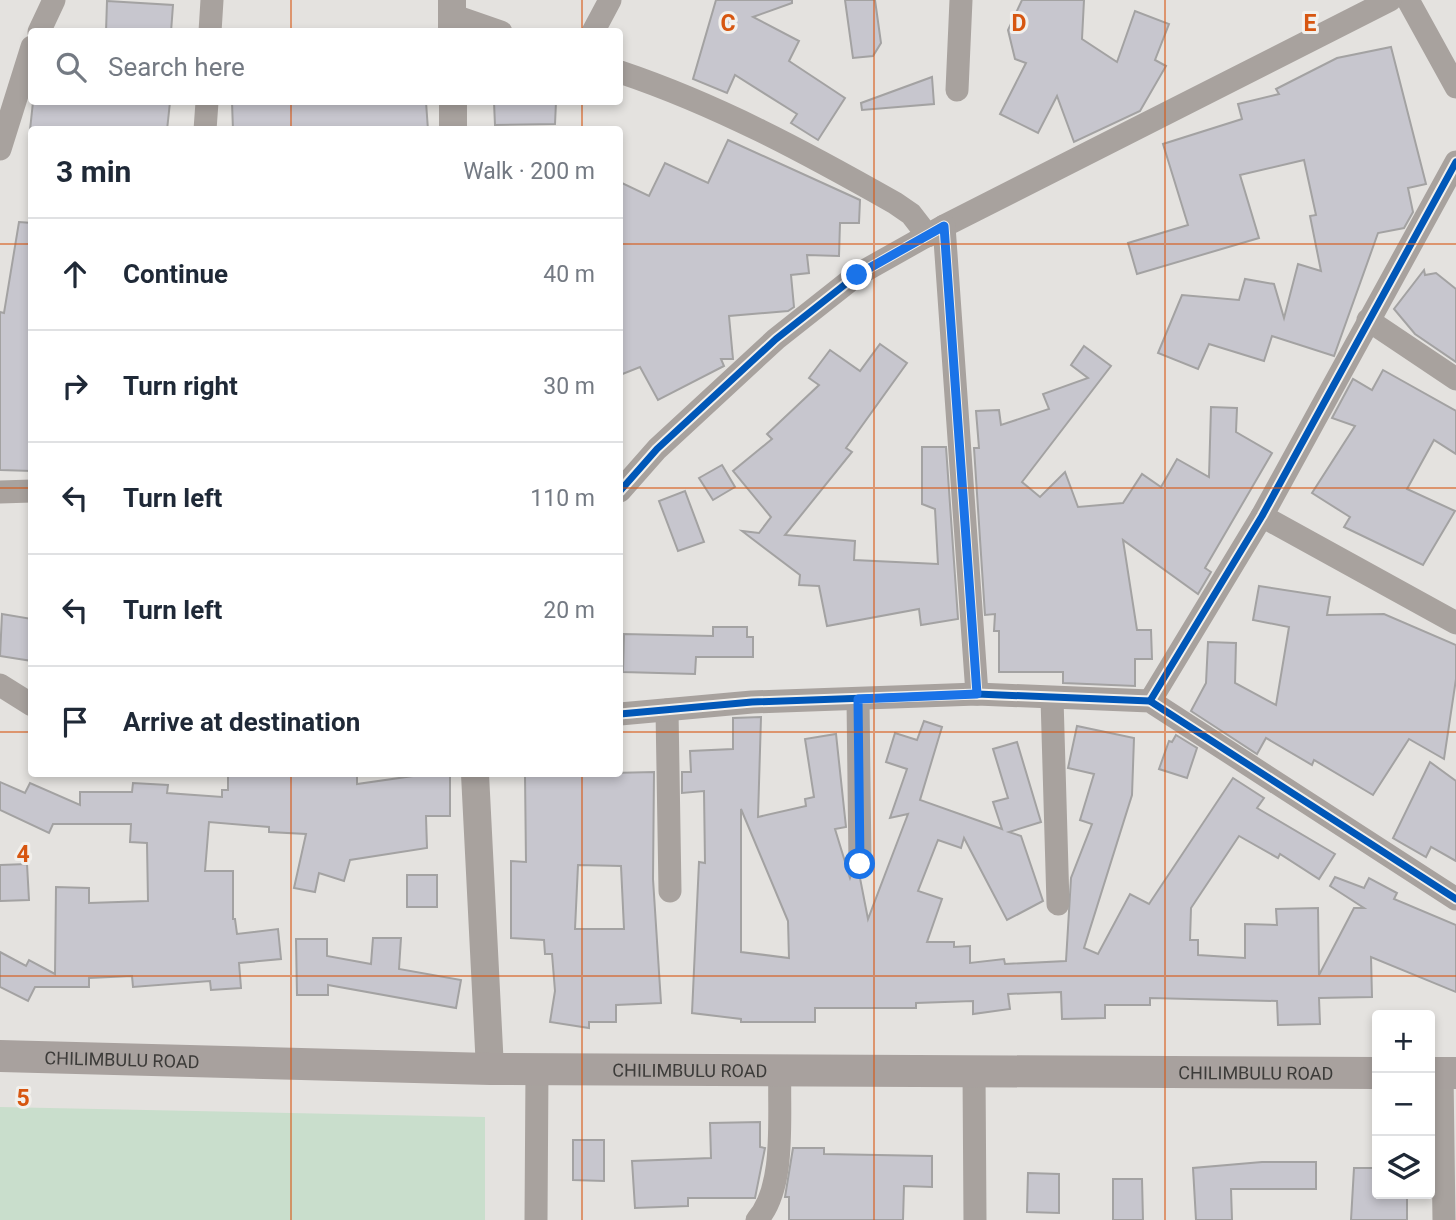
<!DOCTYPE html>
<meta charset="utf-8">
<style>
:root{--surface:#fff;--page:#f2f2f3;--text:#1f2937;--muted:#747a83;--line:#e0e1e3}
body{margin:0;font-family:Roboto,sans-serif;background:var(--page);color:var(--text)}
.controls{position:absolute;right:21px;bottom:21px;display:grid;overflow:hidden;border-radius:7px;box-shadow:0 4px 10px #0003}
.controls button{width:63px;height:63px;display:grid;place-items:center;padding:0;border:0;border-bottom:2px solid var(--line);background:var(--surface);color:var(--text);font:35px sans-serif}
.stop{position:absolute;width:21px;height:21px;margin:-16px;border:5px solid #1a73e8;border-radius:50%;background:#fff}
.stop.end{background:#1a73e8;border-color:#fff;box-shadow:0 2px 7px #0008}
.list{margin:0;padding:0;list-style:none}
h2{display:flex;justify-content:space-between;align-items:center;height:91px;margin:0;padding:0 28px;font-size:30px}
h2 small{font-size:23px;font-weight:400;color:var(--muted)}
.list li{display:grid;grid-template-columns:46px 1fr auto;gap:21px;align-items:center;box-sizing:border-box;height:112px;padding:0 28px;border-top:2px solid var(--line)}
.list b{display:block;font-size:26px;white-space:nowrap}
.list em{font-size:23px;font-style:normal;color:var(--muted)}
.icon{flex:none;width:38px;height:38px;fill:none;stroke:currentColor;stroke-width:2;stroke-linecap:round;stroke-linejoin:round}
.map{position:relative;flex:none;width:1456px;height:1220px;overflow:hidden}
.search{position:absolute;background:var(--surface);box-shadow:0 4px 10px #0003;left:28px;top:28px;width:595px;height:77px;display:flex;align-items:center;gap:18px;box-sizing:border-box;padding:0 24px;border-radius:7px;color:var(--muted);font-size:26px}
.panel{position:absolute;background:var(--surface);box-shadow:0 4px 10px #0003;left:28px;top:126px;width:595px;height:651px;border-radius:7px}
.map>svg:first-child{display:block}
</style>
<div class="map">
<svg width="1456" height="1220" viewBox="0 0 1456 1220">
<rect width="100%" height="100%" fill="#e4e2df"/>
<polygon fill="#c9decc" points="0,1107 485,1117 485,1220 0,1220"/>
<g fill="#c7c6ce" stroke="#a3a2a2" stroke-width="2" fill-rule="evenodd">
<polygon points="716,0 792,0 792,3 753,17 799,41 789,61 845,98 818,140 791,123 797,114 735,75 727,93 693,79"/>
<polygon points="845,0 875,0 881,43 873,56 853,58"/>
<polygon points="1022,0 1084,0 1082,39 1117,62 1135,11 1169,24 1155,60 1166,66 1140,111 1074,142 1057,96 1038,133 1000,114 1026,63 1015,59 1008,30"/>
<polygon points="107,1 173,5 171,32 106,32"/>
<polygon points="1391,47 1426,184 1408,188 1413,212 1404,228 1378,233 1334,356 1272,336 1264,361 1209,344 1198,369 1158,353 1182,295 1239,300 1245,279 1274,284 1284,318 1298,264 1321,271 1310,216 1316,215 1304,160 1240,175 1259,238 1137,274 1128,243 1188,225 1163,144 1242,119 1238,104 1279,94 1276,89 1337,58"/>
<polygon points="932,77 934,104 862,110 861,103"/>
<polygon points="33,102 170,102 167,130 30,130"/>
<polygon points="232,102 426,102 428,130 233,130"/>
<polygon points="494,102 556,102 555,124 495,125"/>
<polygon points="728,140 860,200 859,223 840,223 839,256 807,255 809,273 791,275 794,307 788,311 729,316 733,359 721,359 724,366 658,400 640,367 620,375 620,182 649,196 665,163 708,183"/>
<polygon points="19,222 32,223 32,471 0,470 0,312 4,313"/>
<polygon points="1424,270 1425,275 1436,273 1456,289 1456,362 1415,334 1394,309"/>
<polygon points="880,344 907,363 846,448 852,452 785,535 855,541 854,560 938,564 935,509 922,504 922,447 946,447 958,619 921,625 919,609 827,626 819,586 799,585 800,575 742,531 759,533 771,517 733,471 772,439 767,434 819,385 809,378 830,350 860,371"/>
<polygon points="1084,346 1111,366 1022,482 1040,497 1065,472 1078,507 1123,503 1142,474 1161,487 1177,459 1209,477 1211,407 1237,408 1236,432 1272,453 1205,568 1211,572 1198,594 1123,540 1137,630 1151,630 1152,659 1135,659 1135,686 1063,683 1063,672 999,672 999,631 994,631 995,614 985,615 974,448 979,448 976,411 999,410 1001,425 1049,409 1043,394 1088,378 1071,365"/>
<polygon points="1383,370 1456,411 1456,454 1434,440 1407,489 1455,511 1423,565 1344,527 1350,517 1312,493 1355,426 1332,418 1353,379 1372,390"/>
<polygon points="722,465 735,487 713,500 699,478"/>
<polygon points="685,491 704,542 678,551 659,501"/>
<polygon points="1259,586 1330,597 1327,615 1384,614 1456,645 1456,679 1444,759 1409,739 1373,795 1314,760 1312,765 1266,738 1257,754 1191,711 1206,683 1208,642 1236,643 1235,683 1276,705 1289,627 1253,620"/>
<polygon points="2,614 32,619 32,661 0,656"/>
<polygon points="713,627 747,627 747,637 753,637 753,657 696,657 695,674 623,672 624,634 713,636"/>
<path d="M761,717l-3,100 48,-11 -1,-7 9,-2 -9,-58 31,-5 10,93 -11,2 15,49 1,-3 9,3 8,41 40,-105 -18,4 17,-49 -21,-7 9,-29 22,7 7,-19 18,6 -22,73 82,29 -9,-27 15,-4 -15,-49 24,-7 24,80 -32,10 12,4 22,65 -36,19 -43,-82 -3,10 -23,-8 -20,51 24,8 -15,43h27v5l16,-1v17l34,-4 1,5 61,-3 5,-83 21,-54 -12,-4 14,-46 -26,-6 9,-42 57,12 -2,57 -48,153 14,6 32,-60 19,10 84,-126 31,20 -7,10 78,46 -16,25 -39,-25 -2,4 -39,-22 -48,72 -1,32h8v15l47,3v-34l32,1 -1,-16 42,-1 1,67 35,-67h10l-34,-22 5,-9 29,11 5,-10 28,15 -3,6 62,26v67l-85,-35 1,40 -53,1 1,26 -42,1 -1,-24 -127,-3v7h-45v13l-43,1 -1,-27 -53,2 2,15 -37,5v-13l-57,2v5h-101v14h-74v-3l-49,-6 7,-151 6,1 -1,-72 -22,2v-21h9l-1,-21 43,-2v-31zM741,809l47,112 1,37 -48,-6z"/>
<polygon points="1176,735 1197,748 1187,778 1159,769 1169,741 1172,742"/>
<polygon points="1430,762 1456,781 1456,861 1431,847 1426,857 1393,838"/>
<path d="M654,772l-1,107 8,124 -45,2v17h-27v6l-39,-6 5,-31 -3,-37h-7l-1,-14 -33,-2v-77l15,1 -1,-87zM578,865l43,1 3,63h-49z"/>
<polygon points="228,774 357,774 357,784 427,774 450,774 450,816 426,816 427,848 350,860 344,881 319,873 315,892 294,888 306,834 269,832 269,827 209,822 205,871 233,871 233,919 235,919 237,934 278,929 281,959 239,963 241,988 211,990 210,981 133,987 132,976 89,978 89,987 35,987 28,1001 0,987 0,952 26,966 29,960 55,974 56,887 89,888 89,903 148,901 147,843 130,842 131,824 53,824 49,833 0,810 0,782 25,793 30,783 80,805 80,792 132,792 133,783 168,785 167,793 222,797 222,790 228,790"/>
<polygon points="27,864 29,900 0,901 0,865"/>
<rect x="407" y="875" width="30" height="32"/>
<polygon points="373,938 401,938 399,969 461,980 456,1008 328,985 328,995 297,995 296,939 327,939 327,956 371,964"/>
<polygon points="760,1122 760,1147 765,1148 755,1198 688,1198 688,1206 635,1208 632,1161 711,1158 710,1123"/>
<polygon points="573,1140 604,1140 604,1181 573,1180"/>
<polygon points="793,1148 824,1148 824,1154 932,1156 932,1187 904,1186 903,1220 789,1220 789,1197 785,1197"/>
<polygon points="1262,1162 1316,1162 1316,1189 1231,1189 1232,1220 1196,1220 1193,1168"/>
<polygon points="1354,1168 1377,1168 1377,1194 1407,1194 1407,1220 1351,1220"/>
<polygon points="1028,1173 1059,1174 1059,1213 1027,1212"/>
<polygon points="1113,1179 1142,1179 1143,1220 1113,1220"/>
</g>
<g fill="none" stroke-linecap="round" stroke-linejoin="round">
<g stroke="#a8a29e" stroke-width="23">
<polyline points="1408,0 1456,87"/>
<polyline points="452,15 501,32"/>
<polyline points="39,32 54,0"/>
<polyline points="210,32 212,0"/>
<polyline points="593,32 610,0"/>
<path d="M620,72c98,33 185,80 275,131l16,11 17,22"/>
<polyline points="957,90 961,0"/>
<polyline points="205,130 207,102"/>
<polyline points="0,149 32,47"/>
<polyline points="944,226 1390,0"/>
<polyline points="1368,320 1456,379"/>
<polyline points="620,491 657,449 776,339 857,275 944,226 977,694"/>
<polyline points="0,492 32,491"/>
<polyline points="1262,516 1456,623"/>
<polyline points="0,685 32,705"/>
<polyline points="1052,698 1058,904"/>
<polyline points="858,699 860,864"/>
<polyline points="1150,701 1262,516 1456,162"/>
<polyline points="667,710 670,891"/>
<polyline points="620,714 752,702 977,694 1150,701 1456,899"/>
<polyline points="974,1071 975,1220"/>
<polyline points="1442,1073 1444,1220"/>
<polyline points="536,1220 537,1069"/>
<path d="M757,1220c30,-34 21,-106 23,-150"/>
</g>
<g stroke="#a8a29e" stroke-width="28">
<polyline points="452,0 452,32"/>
<polyline points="453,102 453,130"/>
<polyline points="475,774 490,1069"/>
</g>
<g stroke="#a8a19e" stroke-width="32">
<path id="s1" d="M0,1056l490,13 887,4"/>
<polyline points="1430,1073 1456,1073"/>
</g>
<g stroke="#f2f0ec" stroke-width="11">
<g id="cycleway">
<polyline points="620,491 657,449 776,339 857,275 944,226 977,694"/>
<polyline points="1150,701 1262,516 1456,162"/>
<polyline points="620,714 752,702 977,694 1150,701 1456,899"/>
</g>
</g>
<use href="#cycleway" stroke="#0057b8" stroke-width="7"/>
</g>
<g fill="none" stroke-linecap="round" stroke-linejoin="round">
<polyline stroke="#1a73e8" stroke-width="9" points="857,275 944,226 977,694 858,699 860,864"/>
</g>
<path fill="none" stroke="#d75610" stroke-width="2" stroke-opacity="0.55" d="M291,0v32M582,0v32M874,0v1220M1165,0v1220M291,102v28M582,102v28M0,244h32M620,244h836M0,488h32M620,488h836M0,732h32M620,732h836M291,774v446M582,774v446M0,976h1456"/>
<g text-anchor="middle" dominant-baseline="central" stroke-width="6" stroke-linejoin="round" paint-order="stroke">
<g font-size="18" fill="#3c3b39" stroke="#f2f0ec">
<text stroke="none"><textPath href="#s1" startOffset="122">CHILIMBULU ROAD</textPath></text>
<text stroke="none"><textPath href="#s1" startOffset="690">CHILIMBULU ROAD</textPath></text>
<text stroke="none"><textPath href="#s1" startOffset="1256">CHILIMBULU ROAD</textPath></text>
</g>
</g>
<g font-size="23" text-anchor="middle" font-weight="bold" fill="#d75610" stroke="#f2f0ec" stroke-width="6" stroke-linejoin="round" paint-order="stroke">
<text x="728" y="31">C</text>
<text x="1019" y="31">D</text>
<text x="1310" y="31">E</text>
<text x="23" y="862">4</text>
<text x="23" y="1106">5</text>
</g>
</svg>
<div class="controls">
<button>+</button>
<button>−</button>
<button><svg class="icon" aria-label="layers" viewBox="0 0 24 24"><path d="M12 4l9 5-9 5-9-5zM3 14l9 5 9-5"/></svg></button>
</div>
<div class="stop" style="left:860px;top:864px"></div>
<div class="stop end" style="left:857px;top:275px"></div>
<div class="search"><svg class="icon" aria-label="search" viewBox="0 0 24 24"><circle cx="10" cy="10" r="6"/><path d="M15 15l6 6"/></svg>Search here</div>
<section class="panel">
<h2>3 min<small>Walk · 200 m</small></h2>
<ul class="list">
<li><svg class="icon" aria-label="ahead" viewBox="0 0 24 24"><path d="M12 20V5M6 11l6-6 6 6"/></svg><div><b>Continue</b></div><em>40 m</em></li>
<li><svg class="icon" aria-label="right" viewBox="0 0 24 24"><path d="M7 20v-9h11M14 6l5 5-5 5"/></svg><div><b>Turn right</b></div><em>30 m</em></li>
<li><svg class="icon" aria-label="left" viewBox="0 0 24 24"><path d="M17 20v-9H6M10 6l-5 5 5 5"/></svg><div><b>Turn left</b></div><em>110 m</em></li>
<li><svg class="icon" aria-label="left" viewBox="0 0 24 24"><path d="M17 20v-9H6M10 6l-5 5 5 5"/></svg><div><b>Turn left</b></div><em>20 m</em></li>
<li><svg class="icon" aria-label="arrive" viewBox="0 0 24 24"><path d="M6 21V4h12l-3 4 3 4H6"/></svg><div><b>Arrive at destination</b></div></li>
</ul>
</section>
</div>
